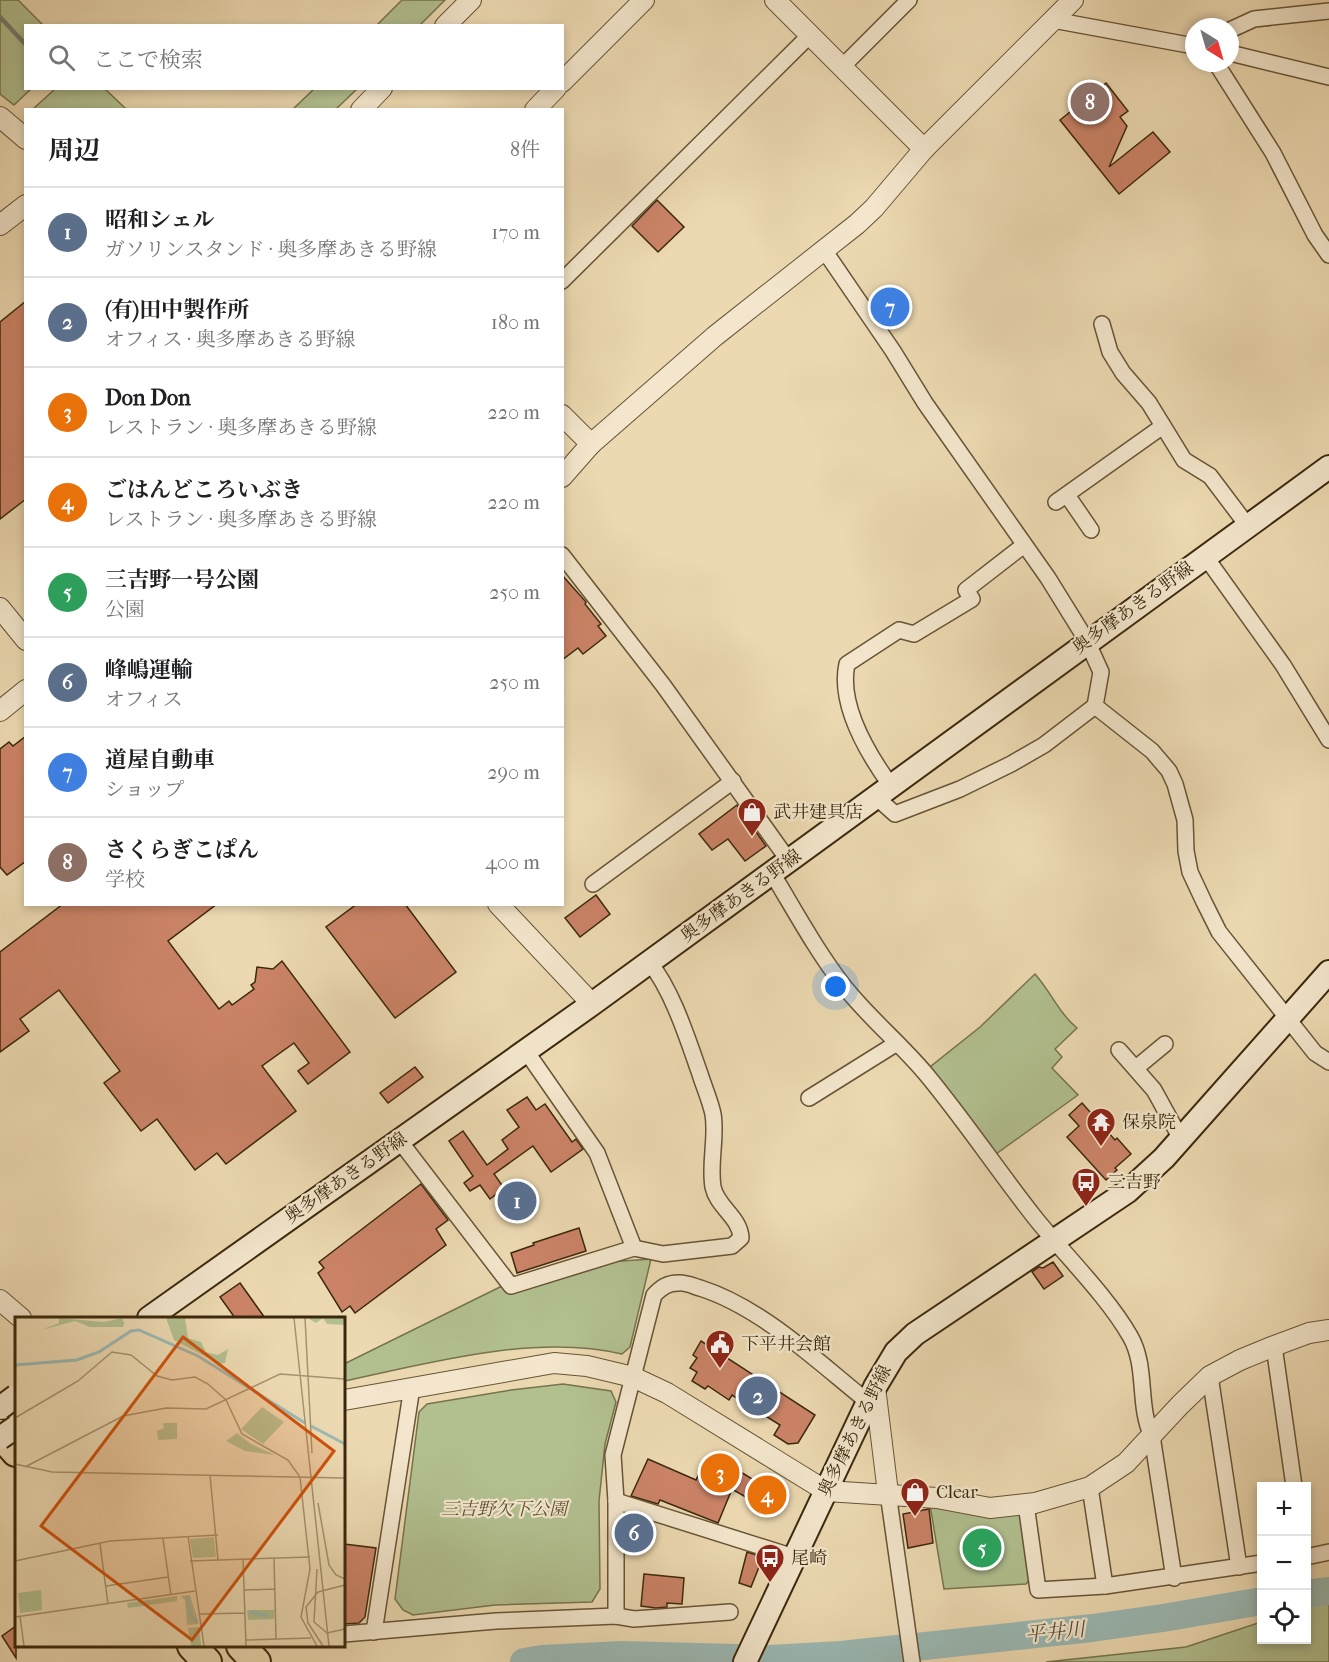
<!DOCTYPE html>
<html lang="ja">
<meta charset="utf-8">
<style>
:root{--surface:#fff;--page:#f6f6f6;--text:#202124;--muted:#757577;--line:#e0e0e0;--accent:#db2777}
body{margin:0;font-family:"IM FELL French Canon","Noto Serif JP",serif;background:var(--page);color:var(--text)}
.controls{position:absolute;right:18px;bottom:18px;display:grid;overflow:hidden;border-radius:0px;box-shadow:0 3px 9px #0003}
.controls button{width:54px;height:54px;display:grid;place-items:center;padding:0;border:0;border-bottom:2px solid var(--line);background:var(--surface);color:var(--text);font:30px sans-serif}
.compass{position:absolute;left:1185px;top:18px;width:54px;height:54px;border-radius:50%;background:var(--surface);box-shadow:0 3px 9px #0003;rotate:143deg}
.you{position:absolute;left:836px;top:987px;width:21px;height:21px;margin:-15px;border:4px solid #fff;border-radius:50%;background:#1a73e8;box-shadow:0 0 0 9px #1a73e833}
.badge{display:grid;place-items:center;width:39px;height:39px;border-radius:50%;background:var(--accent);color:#fff;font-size:20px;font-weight:700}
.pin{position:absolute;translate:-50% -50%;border:3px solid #fff;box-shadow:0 2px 6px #0006}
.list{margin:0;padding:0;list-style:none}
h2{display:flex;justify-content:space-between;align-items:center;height:78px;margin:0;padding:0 24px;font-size:26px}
h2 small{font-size:20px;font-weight:400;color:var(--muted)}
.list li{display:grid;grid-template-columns:39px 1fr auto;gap:18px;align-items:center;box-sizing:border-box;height:90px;padding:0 24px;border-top:2px solid var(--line)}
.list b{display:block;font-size:22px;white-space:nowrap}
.list p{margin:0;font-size:20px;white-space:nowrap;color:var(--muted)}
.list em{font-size:20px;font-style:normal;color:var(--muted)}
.icon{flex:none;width:33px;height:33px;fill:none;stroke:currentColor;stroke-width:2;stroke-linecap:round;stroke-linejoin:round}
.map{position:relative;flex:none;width:1329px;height:1662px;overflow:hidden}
.search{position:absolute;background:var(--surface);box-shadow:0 3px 9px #0003;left:24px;top:24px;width:540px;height:66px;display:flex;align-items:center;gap:15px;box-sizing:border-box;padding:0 21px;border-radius:0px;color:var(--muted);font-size:22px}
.panel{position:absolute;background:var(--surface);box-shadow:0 3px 9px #0003;left:24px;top:108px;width:540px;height:798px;border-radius:0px}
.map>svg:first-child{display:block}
</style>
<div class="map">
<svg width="1329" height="1662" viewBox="0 0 1329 1662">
<rect width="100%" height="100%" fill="#ecd9b1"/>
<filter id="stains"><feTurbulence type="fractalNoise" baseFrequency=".00333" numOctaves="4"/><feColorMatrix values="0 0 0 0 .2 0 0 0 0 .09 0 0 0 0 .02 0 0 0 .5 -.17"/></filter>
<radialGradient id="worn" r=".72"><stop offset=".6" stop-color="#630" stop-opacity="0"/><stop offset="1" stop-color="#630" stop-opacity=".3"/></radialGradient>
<g fill="#b2c090" stroke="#76744e" stroke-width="1.5">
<polygon points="0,0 18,0 43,25 26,26 26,88 31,89 14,105 0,94"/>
<polygon points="402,0 445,0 420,25 377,25"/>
<polygon points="55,89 105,89 126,109 33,109"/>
<polygon points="314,89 314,88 357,89 336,109 293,109"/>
<path d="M1035,974c16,18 23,38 42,54l-22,21 7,8 -10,11 26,27 -82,59 -66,-87 50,-40z"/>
<path d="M651,1259l-21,88 -8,7c-86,-21 -192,9 -278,27v-17l158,-78 7,8 99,-32z"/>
<polygon points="563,1384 611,1391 616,1402 605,1444 599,1501 600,1589 592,1602 495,1605 413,1615 403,1610 395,1599 419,1412 427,1404 511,1390"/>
<polygon points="930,1505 1016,1513 1023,1517 1031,1578 1026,1584 944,1589"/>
<polygon points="1314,1604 1329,1604 1329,1662 1046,1662 1186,1647 1261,1622 1262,1640 1306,1640 1307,1607"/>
</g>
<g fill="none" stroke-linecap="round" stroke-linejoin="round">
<polyline stroke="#757f71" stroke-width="4.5" points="0,17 26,45"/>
<g stroke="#9bb9b4" stroke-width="28">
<polyline points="1306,1594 1329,1591"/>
<polyline points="524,1662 542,1659 622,1655 769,1659 841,1655 1092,1628 1163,1618 1262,1601"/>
</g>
</g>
<g fill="#cb8367" stroke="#3b280c" stroke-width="1.5">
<polygon points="1106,83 1128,111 1120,117 1127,126 1109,167 1153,132 1170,152 1119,194 1060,120"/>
<polygon points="657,200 684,227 658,252 632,226"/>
<polygon points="895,291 908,311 887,325 873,305"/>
<polygon points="26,301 26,499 0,519 0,322"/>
<polygon points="562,575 586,602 585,604 601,624 598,626 606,636 583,654 578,648 562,660"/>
<polygon points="26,736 26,861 7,875 0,867 0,749 9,742 13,746"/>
<polygon points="737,805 766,846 745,861 728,839 712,850 699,834"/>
<polygon points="596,895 610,914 580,937 565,918"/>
<polygon points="63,904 217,904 168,941 219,1009 229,1001 232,1005 254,989 251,985 255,982 257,967 273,969 282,961 350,1052 308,1084 298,1071 309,1063 294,1043 262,1066 296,1111 226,1164 217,1153 195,1170 157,1119 141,1131 104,1083 120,1071 59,990 20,1019 29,1031 0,1052 0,952"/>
<polygon points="357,904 405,904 456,972 395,1018 326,927"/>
<polygon points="415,1067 423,1077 388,1103 380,1093"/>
<polygon points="527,1097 536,1110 545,1104 572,1142 576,1139 583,1149 551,1172 533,1146 494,1174 504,1188 490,1199 480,1185 470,1191 464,1183 473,1176 449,1141 463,1131 487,1165 508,1149 502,1140 519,1127 507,1110"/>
<polygon points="1082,1103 1115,1140 1117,1138 1131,1154 1115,1168 1117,1170 1106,1180 1067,1137 1079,1126 1069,1115"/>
<polygon points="421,1184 448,1220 436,1229 446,1245 355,1313 350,1306 342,1312 318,1273 324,1268 319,1262"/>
<polygon points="579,1228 586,1251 517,1273 511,1253 534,1245 533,1243"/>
<polygon points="1053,1262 1063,1276 1044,1289 1032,1272 1039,1267 1043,1268"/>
<polygon points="240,1283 265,1318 235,1318 220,1297"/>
<polygon points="701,1341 815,1415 798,1443 788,1444 774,1435 780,1425 732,1395 729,1400 708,1386 705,1389 692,1381 697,1372 690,1368 697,1358 693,1355"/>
<polygon points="707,1457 736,1469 773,1492 763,1507 732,1489 718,1523 660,1500 658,1504 631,1496 648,1459 696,1480"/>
<polygon points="929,1509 933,1543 908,1548 903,1514"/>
<polygon points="626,1522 640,1522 641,1544 628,1544"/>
<polygon points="344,1544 376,1548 365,1617 359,1623 344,1624"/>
<polygon points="747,1552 763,1557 751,1587 739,1583"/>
<polygon points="644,1574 684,1578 682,1604 667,1603 667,1607 656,1608 641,1606"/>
<polygon points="16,1626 16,1658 2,1636"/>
</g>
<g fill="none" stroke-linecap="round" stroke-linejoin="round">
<g stroke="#675435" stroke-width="18">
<g id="minor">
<polyline points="1053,20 1194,46"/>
<polyline points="1230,30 1254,19 1329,11"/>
<polyline points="1230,53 1329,77"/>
<polyline points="1216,63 1273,153 1315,235 1329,255"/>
<polyline points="842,67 909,0"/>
<polyline points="824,250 893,351 925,403 1048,578 1087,641 1101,672 1095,706 1152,751 1169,771 1175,784 1185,820 1186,851 1190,872 1204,902 1219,932 1315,1053 1329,1062"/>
<polyline points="562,281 810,35"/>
<polyline points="1102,324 1110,352 1123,373 1149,403 1184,460 1210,476 1247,525"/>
<polyline points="1067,495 1091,530"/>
<polyline points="1056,502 1163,426"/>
<polyline points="562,555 663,685 789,861"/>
<polyline points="1205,556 1283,665 1329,740"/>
<path d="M891,786c-23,-32 -53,-81 -44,-122l52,-34 15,4 58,-35 -6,-9 58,-45"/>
<polyline points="876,797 895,814 960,789 1011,764 1044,745 1095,706"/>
<path d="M772,873c23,38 44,77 71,112 25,32 57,58 83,89 39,47 72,97 110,145 29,36 71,77 94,117 18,31 7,69 22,100l22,142"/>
<polyline points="593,884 733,781"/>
<polyline points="1119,1050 1154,1090 1181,1139"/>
<polyline points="526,1051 597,1153 634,1248"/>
<polyline points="1136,1068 1165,1044"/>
<polyline points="809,1098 897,1043"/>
<path d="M399,1140l112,146 123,-38 29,6 69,-8 9,-8c-1,-21 -24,-31 -28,-51 -4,-24 4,-49 0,-73 -3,-14 -9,-27 -13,-40 -12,-34 -28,-85 -51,-112"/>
<polyline points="1274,1346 1294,1486"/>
<polyline points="1210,1376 1239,1567"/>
<polyline points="1090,1487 1105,1586"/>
<polyline points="888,1493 912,1662"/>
<polyline points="616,1501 794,1557"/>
<polyline points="1026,1504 1038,1590 1105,1586 1262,1563"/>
<polyline points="1306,1557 1329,1552"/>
<path d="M616,1616v-115l-3,-46 41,-160c7,-7 13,-12 24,-12 7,-1 15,3 22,5 61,19 118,74 168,114"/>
<polyline points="374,1632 412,1387"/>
<polyline points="344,1634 496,1621 616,1616 634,1619 730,1612"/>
</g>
</g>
<g stroke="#675435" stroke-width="22">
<g id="tertiary">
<polyline points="775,0 924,149"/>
<polyline points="445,26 471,0"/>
<polyline points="562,82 644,0"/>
<polyline points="361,110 382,88"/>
<polyline points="535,110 556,88"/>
<polyline points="0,117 26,139"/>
<polyline points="0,225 26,205"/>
<polyline points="562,415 591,444"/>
<polyline points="562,477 591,444 715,336 857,224 874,208 924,149 1073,0"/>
<polyline points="0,608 26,640"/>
<polyline points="0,711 26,690"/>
<polyline points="498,904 592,1004"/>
<polyline points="0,1300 21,1318"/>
<polyline points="875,1387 888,1493"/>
<polyline points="344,1400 554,1363 587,1366 633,1377 667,1393 826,1491 937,1498 990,1508 1035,1503 1090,1487 1126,1463 1180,1405 1210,1376 1240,1360 1274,1346 1309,1333 1329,1330"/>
</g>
</g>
<g stroke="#3b280c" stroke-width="26">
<g id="secondary">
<polyline points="149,1318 592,1004 1329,467"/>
<polyline points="745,1662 875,1387 896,1352 915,1334 1128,1191 1164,1158 1329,972"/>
</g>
</g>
<g stroke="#3b280c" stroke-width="32">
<g id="motorway">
<polyline points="0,1434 16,1452"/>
<polyline points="192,1646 207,1662"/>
<polyline points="241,1646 256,1662"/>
</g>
</g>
<use href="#minor" stroke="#f3e6cc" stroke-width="15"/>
<use href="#tertiary" stroke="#f3e6cc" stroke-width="20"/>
<use href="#secondary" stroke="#f3e6cc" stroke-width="22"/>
<use href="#motorway" stroke="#ecd9b1" stroke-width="28"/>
<g stroke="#3b280c" stroke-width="26" stroke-linecap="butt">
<g id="secondary-bridge">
<polyline points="0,1408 16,1396"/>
<polyline points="0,1438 16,1427"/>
</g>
</g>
<use href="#secondary-bridge" stroke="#f3e6cc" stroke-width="22"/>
</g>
<defs>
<g id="shop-pin" transform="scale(1.5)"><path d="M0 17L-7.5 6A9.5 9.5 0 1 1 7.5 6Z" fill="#8f2418" stroke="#f3e6cc"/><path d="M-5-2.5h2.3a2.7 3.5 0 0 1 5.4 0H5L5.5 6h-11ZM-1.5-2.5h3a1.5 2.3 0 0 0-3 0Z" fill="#fff"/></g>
<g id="temple-pin" transform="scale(1.5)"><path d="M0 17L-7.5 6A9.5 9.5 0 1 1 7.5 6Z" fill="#8f2418" stroke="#f3e6cc"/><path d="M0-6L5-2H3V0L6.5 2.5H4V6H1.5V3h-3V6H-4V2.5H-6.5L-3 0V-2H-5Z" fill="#fff"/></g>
<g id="bus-pin" transform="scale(1.5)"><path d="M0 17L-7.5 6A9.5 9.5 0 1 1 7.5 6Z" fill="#8f2418" stroke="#f3e6cc"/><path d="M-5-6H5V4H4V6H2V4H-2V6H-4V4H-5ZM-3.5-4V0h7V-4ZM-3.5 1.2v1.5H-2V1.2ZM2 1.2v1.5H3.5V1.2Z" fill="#fff"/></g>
<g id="civic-pin" transform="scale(1.5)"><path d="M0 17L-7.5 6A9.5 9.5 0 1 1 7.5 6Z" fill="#8f2418" stroke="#f3e6cc"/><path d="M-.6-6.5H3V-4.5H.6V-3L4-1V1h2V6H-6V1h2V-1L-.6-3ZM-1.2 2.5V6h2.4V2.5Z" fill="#fff"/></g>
</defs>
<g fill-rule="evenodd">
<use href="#shop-pin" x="752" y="812"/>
<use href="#temple-pin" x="1101" y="1122"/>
<use href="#bus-pin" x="1086" y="1182"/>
<use href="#civic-pin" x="720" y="1344"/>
<use href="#shop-pin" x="915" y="1492"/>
<use href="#bus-pin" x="770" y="1558"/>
</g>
<g text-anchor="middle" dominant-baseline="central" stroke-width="4.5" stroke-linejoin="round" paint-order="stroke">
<g font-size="18" fill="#3b280c" stroke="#f3e6cc">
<text transform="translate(1133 608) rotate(-36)">奥多摩あきる野線</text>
<text transform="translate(741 896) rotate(-36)">奥多摩あきる野線</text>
<text transform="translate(346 1178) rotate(-35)">奥多摩あきる野線</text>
<text transform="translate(855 1431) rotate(-64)">奥多摩あきる野線</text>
</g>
<g font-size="18" fill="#3b280c" stroke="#f3e6cc" text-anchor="start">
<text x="773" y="812">武井建具店</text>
<text x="1122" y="1122">保泉院</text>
<text x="1107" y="1182">三吉野</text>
<text x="741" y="1344">下平井会館</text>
<text x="936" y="1492">Clear</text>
<text x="791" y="1558">尾崎</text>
</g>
<g font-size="18" font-style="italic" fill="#594e2d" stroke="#f3e6cc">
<text x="504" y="1509">三吉野欠下公園</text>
</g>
<g font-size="20" font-style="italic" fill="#534c36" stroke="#f3e6cc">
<text transform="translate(1055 1632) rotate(-6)">平井川</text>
</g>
</g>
<g transform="translate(15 1317)">
<rect width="330" height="330" fill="#ecd9b1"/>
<path d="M44,1l45,4 18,-4 2,5 -1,4h-33l-15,-6 -34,9 18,-7zM151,1h19l3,20 13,4 5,10 12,3 10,-6 -3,14 -5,1 -46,-24zM293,1h37v7l-18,-1 -4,-6 -7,5zM247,90l22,15 -21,22 -22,-15zM148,106h14v16l-19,1 -1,-9 7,-3zM222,116l14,11 24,11 -30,-4 -19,-10zM199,220l2,20 -23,1 -3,-19zM26,273l1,20 -22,3 -2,-20zM175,278l9,29 -12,1 -2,-25 -5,-4zM162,279v5l-49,7 -1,-5zM232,293h27v9l-26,1zM184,310l2,19h-10l-3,-18z" fill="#b2c090"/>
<path fill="none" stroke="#9bb9b4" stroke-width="3" d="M0,48l62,-5 22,-8 32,-21 8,-1 59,26 107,67M296,109l34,18M172,279l4,20 6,6M235,295l18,4"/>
<path fill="none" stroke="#a5926f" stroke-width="1.5" d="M279,1l35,328M290,1l7,135M0,101l63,-37 34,-29 19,3 26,21 15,4 23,-3 13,7 18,16 16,34 46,26 12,17 10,92 -9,48 16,29M0,147l37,8 293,6M10,150l98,-51 43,-8 40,1 74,-35 65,5M195,158l8,85M303,186l11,62 7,10 9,4M173,219l16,110M148,222l8,56M85,227l8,60M259,241l2,81M228,242l3,87M0,244l95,-20 108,-6M175,244l120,-4M302,252l-3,53 13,11 18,-4M91,269l62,-9M229,273l31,-1M184,297l46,-1M5,299l4,30M0,300l180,-26M231,323l65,-2M308,329l-15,-23 -2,-16 12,-15 27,-7"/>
<path fill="#ce520c" fill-opacity="0.15" stroke="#ce520c" stroke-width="3" d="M168,20l151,114 -142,189 -151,-114z"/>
<rect width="330" height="330" fill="none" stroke="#3b280c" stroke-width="3"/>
</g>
<rect width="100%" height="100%" filter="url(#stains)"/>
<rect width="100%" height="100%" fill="url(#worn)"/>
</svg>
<div class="controls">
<button>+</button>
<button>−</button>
<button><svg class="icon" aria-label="locate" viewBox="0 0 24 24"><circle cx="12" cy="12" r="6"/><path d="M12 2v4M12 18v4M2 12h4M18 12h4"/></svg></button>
</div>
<svg class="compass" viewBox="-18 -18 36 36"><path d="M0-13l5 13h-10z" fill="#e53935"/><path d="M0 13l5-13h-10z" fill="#757577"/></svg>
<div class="you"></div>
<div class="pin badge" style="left:517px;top:1201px;background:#5c6f8a">1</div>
<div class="pin badge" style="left:758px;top:1396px;background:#5c6f8a">2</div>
<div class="pin badge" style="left:720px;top:1473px;background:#e8710a">3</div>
<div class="pin badge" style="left:767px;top:1495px;background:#e8710a">4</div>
<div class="pin badge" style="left:982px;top:1548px;background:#2e9e5b">5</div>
<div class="pin badge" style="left:634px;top:1533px;background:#5c6f8a">6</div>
<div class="pin badge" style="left:890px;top:307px;background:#3f7fe0">7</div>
<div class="pin badge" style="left:1090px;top:102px;background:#8d6e63">8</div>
<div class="search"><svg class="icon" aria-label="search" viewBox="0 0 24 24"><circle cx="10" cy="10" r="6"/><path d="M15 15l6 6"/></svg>ここで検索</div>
<section class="panel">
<h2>周辺<small>8件</small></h2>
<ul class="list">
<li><span class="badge" style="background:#5c6f8a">1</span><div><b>昭和シェル</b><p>ガソリンスタンド · 奥多摩あきる野線</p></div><em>170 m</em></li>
<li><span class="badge" style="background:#5c6f8a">2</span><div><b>(有)田中製作所</b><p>オフィス · 奥多摩あきる野線</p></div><em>180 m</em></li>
<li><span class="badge" style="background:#e8710a">3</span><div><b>Don Don</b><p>レストラン · 奥多摩あきる野線</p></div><em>220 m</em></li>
<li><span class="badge" style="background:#e8710a">4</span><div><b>ごはんどころいぶき</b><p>レストラン · 奥多摩あきる野線</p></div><em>220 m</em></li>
<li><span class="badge" style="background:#2e9e5b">5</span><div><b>三吉野一号公園</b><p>公園</p></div><em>250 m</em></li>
<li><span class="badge" style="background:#5c6f8a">6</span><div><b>峰嶋運輸</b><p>オフィス</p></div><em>250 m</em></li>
<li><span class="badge" style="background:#3f7fe0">7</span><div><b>道屋自動車</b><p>ショップ</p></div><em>290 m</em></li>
<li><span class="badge" style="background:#8d6e63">8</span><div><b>さくらぎこぱん</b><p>学校</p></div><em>400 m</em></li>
</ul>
</section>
</div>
